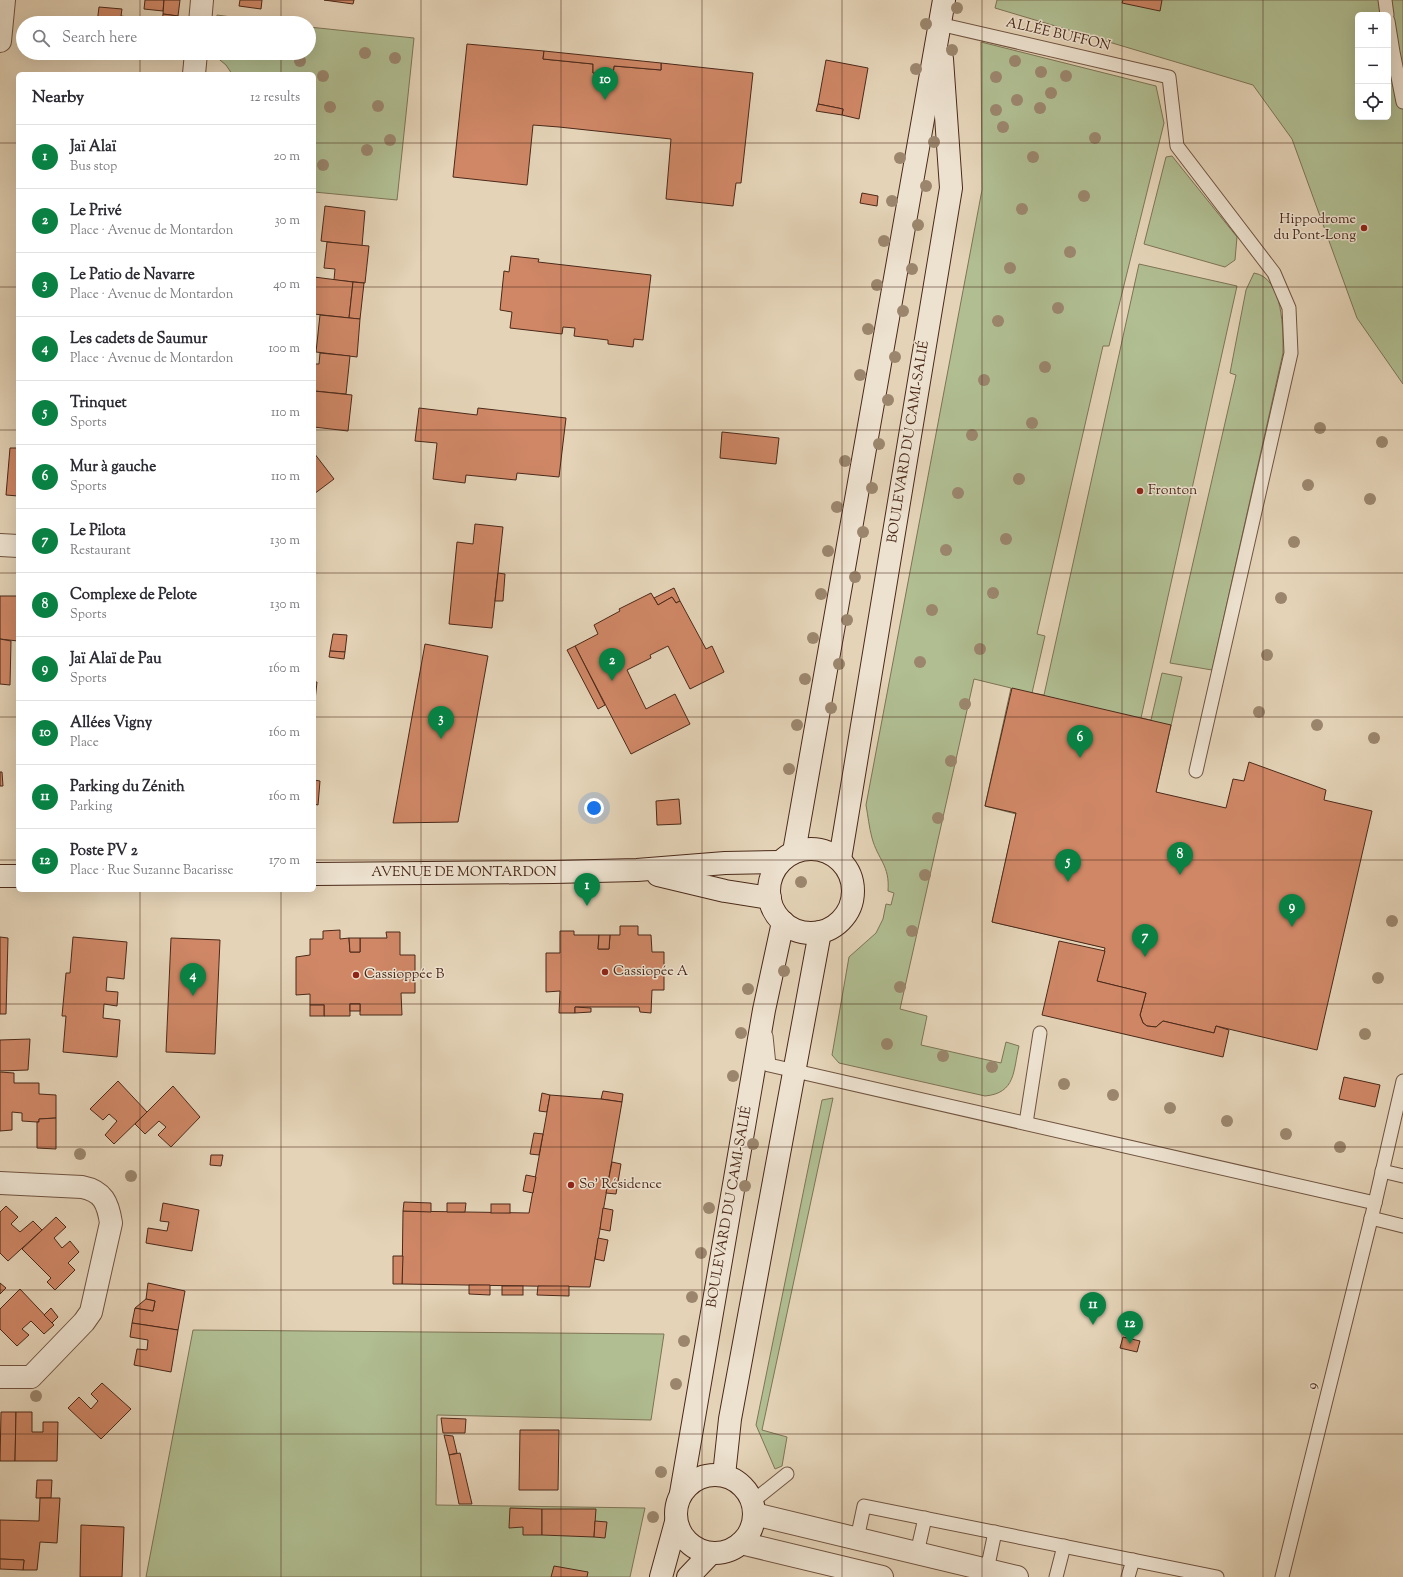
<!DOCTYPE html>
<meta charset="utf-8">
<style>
:root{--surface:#fff;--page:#f2f2f3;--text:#2b2b33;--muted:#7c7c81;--line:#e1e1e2;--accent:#0b8043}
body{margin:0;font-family:"Sorts Mill Goudy",serif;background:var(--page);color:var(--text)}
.controls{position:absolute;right:12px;top:12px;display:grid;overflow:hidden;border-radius:6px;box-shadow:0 4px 16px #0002}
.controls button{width:36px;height:36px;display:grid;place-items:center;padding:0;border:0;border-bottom:1px solid var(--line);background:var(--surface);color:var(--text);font:20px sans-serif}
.you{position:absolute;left:594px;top:808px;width:14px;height:14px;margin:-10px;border:3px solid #fff;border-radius:50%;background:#1a73e8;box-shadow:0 0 0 6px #1a73e833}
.badge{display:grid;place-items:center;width:26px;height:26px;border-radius:50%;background:var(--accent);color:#fff;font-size:13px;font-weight:700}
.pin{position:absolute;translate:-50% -33px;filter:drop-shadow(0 1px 2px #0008)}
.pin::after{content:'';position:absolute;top:21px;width:14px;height:12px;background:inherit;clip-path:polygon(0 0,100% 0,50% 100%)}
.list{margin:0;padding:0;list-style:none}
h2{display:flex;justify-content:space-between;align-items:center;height:52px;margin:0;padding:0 16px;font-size:17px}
h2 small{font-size:13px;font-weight:400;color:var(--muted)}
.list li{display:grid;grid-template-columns:26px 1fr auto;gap:12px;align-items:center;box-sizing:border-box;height:64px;padding:0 16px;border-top:1px solid var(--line)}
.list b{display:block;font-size:15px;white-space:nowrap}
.list p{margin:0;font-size:13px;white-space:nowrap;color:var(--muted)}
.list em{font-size:13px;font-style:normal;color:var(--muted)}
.icon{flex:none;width:22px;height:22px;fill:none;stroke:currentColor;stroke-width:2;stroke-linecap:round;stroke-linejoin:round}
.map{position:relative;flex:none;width:1403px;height:1577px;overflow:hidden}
.search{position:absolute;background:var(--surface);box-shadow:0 4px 16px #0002;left:16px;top:16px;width:300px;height:44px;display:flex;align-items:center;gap:10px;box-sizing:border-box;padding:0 14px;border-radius:22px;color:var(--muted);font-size:15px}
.panel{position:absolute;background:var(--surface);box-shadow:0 4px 16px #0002;left:16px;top:72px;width:300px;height:820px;border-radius:6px}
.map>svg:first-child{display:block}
</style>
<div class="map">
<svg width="1403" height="1577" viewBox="0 0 1403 1577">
<rect width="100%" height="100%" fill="#e4d3b7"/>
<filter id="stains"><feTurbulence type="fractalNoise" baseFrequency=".005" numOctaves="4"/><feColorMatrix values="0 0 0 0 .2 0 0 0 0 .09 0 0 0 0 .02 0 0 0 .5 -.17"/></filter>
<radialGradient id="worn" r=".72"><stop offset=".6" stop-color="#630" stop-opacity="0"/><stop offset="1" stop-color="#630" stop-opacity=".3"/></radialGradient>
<g fill="#b0be92" stroke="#7e7456" fill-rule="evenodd">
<path d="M997,0h406v384l-46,-66 -65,-179 -39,-54 -258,-77zM1358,15h30v102h-30z"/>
<polygon points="217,15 275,23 216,23"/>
<polygon points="309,27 414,38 397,200 314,192 314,74 232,74 226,65 215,56 215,53 309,53"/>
<path d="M981,42l175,44 8,37 -55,223h-6l-66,288 8,2 -13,57 12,2 95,-431 98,22 -96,432 10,2 11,-47 20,4 -62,274 -128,-29 24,-108 -31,-8 26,-118 -37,-9 -74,330 27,7 -6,29 80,18 5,-21 13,4c-6,25 -3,47 -34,50l-146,-33 -7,-8 17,-98 27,-24 7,-14 3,-15 5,1 3,-12 -6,-2c2,-26 -10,-31 -16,-53 -3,-11 -4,-22 -6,-33l116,-615z"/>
<polygon points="1172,156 1237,237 1235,260 1225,267 1144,244 1166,157"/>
<path d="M1254,273c30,5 29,58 29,80l-71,317 -42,-7 66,-288 -6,-2 16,-83z"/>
<polygon points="833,1098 762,1430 787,1437 782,1466 775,1469 756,1425 822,1100"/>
<polygon points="193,1330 664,1334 651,1420 437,1415 436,1505 645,1508 630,1577 146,1577"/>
</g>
<g fill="#cf8766" stroke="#4b2919">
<polygon points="145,0 164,0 163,11 144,9"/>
<polygon points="164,0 180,0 178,16 163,14"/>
<polygon points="240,0 262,0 261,9 239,6"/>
<polygon points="324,0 354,0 353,4"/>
<polygon points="1123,0 1162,0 1160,11 1122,3"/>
<polygon points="99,7 122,9 121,16 142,19 142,23 97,23"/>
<polygon points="163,14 178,16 177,23 162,23"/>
<polygon points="467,44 544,51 543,59 593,64 593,73 613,75 614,66 661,70 661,63 753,73 741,183 736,183 733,206 666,199 671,139 559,127 533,125 527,185 453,177"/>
<polygon points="544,51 661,63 661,70 614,66 613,75 593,73 593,64 543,59"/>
<polygon points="95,53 140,53 140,57"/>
<polygon points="826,60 868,68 859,119 842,115 843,109 818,104"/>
<polygon points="818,104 843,109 842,115 816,111"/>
<polygon points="862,193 878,196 877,206 860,203"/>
<polygon points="325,206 365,211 362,246 321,241"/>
<polygon points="327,242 369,246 365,283 334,280 335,269 324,268"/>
<polygon points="511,256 539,259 538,262 651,275 643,340 634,339 633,347 608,344 608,340 574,336 575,328 563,327 562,334 510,328 512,312 500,310 504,271 509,272"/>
<polygon points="314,277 353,282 349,318 314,314"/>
<polygon points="353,282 364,283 360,319 349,318"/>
<polygon points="320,315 360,319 357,357 316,352"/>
<polygon points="320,353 350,356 346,394 314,391 314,364 319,364"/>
<polygon points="314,391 352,395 348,431 314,427"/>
<polygon points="419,408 477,415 478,408 566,418 559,477 517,473 516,480 466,475 465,483 433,479 437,443 415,441"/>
<polygon points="722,432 779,438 776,464 720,458"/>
<polygon points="10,448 18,448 18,496 6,495"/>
<polygon points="314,453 334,479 314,494"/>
<polygon points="475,524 503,527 492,628 449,624 457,542 473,544"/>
<polygon points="498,573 505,574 503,601 495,601"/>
<polygon points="674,588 680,601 676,603 672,597 658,605 654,598"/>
<polygon points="651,593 658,605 672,597 676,603 680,601 706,649 712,646 724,672 690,689 668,646 650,655 651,658 627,670 646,709 675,694 690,724 631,754 575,646 598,634 594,625 620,611 619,609"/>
<polygon points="0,596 18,596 18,641 0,639"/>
<polygon points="333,634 347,635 345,652 330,651"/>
<polygon points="0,639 11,641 10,685 0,684"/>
<polygon points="425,644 488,656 458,822 393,823"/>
<polygon points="575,646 605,705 598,709 567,650"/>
<polygon points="330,651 345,652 344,659 329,657"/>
<polygon points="314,682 317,682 314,710"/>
<polygon points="1012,688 1171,725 1156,792 1226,808 1233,779 1244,781 1249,762 1326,790 1324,800 1372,811 1317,1050 1216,1026 1214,1033 1163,1021 1156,1027 1147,1026 1143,1023 1140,1015 1146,993 1097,981 1105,948 992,922 1016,813 985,806"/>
<polygon points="0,772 2,772 3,786 0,786"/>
<polygon points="314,780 320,781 318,805 314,804"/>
<polygon points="679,799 681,824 657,825 656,801"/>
<polygon points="620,926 638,926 638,935 651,935 652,952 664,952 664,990 652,990 651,1013 640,1012 639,1007 575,1007 575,1013 559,1013 560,991 546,992 546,953 560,953 560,931 574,931 574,935 599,935 598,949 609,949 610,935 620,935"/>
<polygon points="340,930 340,939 349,938 350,952 360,952 360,938 387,938 386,932 400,932 400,955 415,955 415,993 401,993 402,1015 360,1015 360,1004 350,1004 350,1016 324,1016 324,1005 310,1005 310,994 296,995 296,957 310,955 310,939 323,939 323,931"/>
<polygon points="599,935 610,935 609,949 598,949"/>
<polygon points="0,937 8,938 6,1014 0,1014"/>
<polygon points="73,937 127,942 124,979 107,977 106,991 118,992 117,1006 104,1004 103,1018 120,1020 117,1057 63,1052 66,1016 62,1016 66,973 70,973"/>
<polygon points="171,938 220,940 215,1054 166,1052"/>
<polygon points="349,938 360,938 360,952 350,952"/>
<polygon points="1059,941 1105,951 1097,981 1146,993 1140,1015 1143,1023 1147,1026 1156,1027 1163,1021 1214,1033 1216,1026 1229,1030 1223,1057 1042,1015"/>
<rect x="350" y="1004" width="10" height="7"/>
<rect x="310" y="1005" width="14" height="11"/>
<polygon points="575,1007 591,1008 591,1012 575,1013"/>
<polygon points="30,1039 28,1070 0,1071 0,1040"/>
<polygon points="0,1072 14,1073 14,1083 39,1083 39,1094 56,1095 56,1118 39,1119 39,1122 37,1122 22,1121 22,1113 12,1112 12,1130 0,1131"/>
<polygon points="1344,1077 1380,1085 1375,1107 1339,1099"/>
<polygon points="118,1081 147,1112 114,1144 105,1135 117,1121 109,1114 103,1120 90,1109"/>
<polygon points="173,1086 200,1117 171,1147 158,1135 166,1127 159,1121 145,1134 135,1124"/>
<polygon points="603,1091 623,1094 622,1102 601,1099"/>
<polygon points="542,1093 550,1095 547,1112 539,1111"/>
<polygon points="550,1095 601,1099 622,1102 590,1287 402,1284 403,1211 529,1213"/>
<polygon points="56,1118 56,1149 37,1148 37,1122 39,1122 39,1119"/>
<polygon points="534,1133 543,1134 539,1155 530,1154"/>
<polygon points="211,1155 223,1155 221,1166 210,1165"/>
<polygon points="612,1162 621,1164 616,1194 606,1193"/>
<polygon points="526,1175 536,1177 533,1193 523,1191"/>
<polygon points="404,1202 431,1203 431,1212 403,1211"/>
<polygon points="163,1203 199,1210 192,1251 146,1243 148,1228 167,1231 169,1222 160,1221"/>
<polygon points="447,1203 466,1203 465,1212 447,1212"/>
<rect x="491" y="1204" width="19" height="9"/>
<polygon points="6,1206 18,1217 11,1224 20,1232 33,1221 42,1230 8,1261 0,1253 0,1212"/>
<polygon points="603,1208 613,1210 610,1231 600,1229"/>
<polygon points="56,1217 66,1227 54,1238 62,1248 70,1241 79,1252 68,1263 75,1270 55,1290 47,1282 51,1278 22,1249"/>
<polygon points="598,1238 608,1240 604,1261 595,1259"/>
<polygon points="393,1256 403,1256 402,1284 393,1284"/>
<polygon points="0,1283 6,1288 0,1294"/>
<polygon points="148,1283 185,1291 178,1330 132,1323 135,1308 153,1311 155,1301 146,1299"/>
<polygon points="469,1285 490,1285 490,1295 469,1294"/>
<rect x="502" y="1286" width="21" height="9"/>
<polygon points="538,1286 569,1286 569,1296 537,1295"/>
<polygon points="20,1289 54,1325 44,1334 31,1321 22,1329 29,1335 17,1346 0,1329 0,1309"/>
<polygon points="146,1299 155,1301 153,1311 135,1308"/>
<polygon points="51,1308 58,1317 52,1323 44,1315"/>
<polygon points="132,1323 178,1330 171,1372 134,1365 137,1349 147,1350 148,1340 130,1337"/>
<polygon points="1123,1337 1140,1341 1137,1352 1120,1348"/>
<polygon points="102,1383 131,1409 101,1439 68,1408 79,1397 91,1409 98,1401 91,1394"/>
<polygon points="1,1412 16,1412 15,1461 0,1461"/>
<polygon points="16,1412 32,1412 32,1432 43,1432 43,1422 58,1422 57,1461 15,1461"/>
<polygon points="441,1418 466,1419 465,1433 443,1433"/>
<polygon points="520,1430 559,1430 558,1490 519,1490"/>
<polygon points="444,1435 453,1436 457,1453 449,1455"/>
<polygon points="460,1453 472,1504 459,1504 449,1455"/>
<polygon points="37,1480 52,1480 51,1498 36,1498"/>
<polygon points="40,1498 60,1498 57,1543 40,1542 37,1570 23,1570 24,1560 0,1559 0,1520 39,1521"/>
<polygon points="510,1508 542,1509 542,1535 523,1535 523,1527 509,1528"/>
<polygon points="542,1509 596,1509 594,1537 542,1535"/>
<polygon points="595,1521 607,1522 605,1538 594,1537"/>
<polygon points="81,1525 124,1527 122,1577 80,1577"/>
<polygon points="0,1559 24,1560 23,1570 0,1569"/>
<polygon points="554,1566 588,1572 587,1577 551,1577"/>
</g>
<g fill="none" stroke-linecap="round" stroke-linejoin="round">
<g stroke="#715440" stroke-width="15">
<g id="lane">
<polyline points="1385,0 1387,15"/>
<polyline points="1388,21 1393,52 1403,102"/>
<polyline points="939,24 1169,77 1177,146 1274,273 1289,308 1291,353 1196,771"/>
<polyline points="766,1036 769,1065 1375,1203 1403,1081"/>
<polyline points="1026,1123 1040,1033"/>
<polyline points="1382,1171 1403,1176"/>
<polyline points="1371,1218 1403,1226"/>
<polyline points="752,1502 787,1474"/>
<polyline points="857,1539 864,1506 1217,1577"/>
<polyline points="917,1553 925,1518"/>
<polyline points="987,1570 995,1532"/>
<polyline points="1056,1577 1064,1546"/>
<polyline points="1128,1577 1133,1560"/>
<polyline points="1282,1577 1375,1203"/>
</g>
</g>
<g stroke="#715440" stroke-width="24">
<g id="street">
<polyline points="200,23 202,0"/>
<polyline points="0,41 4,0"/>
<polyline points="194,74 196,53"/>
<polyline points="0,545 18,546"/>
<path d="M0,1183l82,4c21,4 26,16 29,36l-20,89 -7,10 -53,55h-31"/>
<polyline points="754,1514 1017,1577"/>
<polyline points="741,1543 882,1577"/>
</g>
</g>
<g stroke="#4b2919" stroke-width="24">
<g id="secondary">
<circle cx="811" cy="891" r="42"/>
<polyline points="794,852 944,0"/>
<polyline points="840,859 951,188 942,59"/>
<polyline points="314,874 554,872 637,870 725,863 780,862"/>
<polyline points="658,875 725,891 770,898"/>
<polyline points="0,876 18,876"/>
<circle cx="715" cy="1514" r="39"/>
<polyline points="724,1475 730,1419 820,932"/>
<polyline points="681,1493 764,1010 783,922"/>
<polyline points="661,1577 676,1522"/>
<polyline points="688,1577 711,1553"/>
</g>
</g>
<use href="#lane" stroke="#ede2d0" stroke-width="13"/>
<use href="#street" stroke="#ede2d0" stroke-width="22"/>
<use href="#secondary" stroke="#ede2d0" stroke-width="22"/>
</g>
<g fill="#9b866d">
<circle cx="957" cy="8" r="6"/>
<circle cx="926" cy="24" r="6"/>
<circle cx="952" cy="50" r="6"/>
<circle cx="365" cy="53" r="6"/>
<circle cx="395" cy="58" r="6"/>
<circle cx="300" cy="61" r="6"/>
<circle cx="1015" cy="61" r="6"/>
<circle cx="916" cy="69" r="6"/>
<circle cx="1041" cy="72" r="6"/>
<circle cx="323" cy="76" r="6"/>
<circle cx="1066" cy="76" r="6"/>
<circle cx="996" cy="77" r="6"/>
<circle cx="1051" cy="93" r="6"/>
<circle cx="1017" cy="100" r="6"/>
<circle cx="378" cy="106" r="6"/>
<circle cx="330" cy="107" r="6"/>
<circle cx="1040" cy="108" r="6"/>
<circle cx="996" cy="110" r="6"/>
<circle cx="1003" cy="127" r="6"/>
<circle cx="1095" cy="138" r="6"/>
<circle cx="390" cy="140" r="6"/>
<circle cx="934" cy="142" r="6"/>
<circle cx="367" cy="150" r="6"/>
<circle cx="1033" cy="157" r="6"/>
<circle cx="900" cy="158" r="6"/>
<circle cx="323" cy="165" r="6"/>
<circle cx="926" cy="186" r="6"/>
<circle cx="1084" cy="196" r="6"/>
<circle cx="892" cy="201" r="6"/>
<circle cx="1022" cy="209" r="6"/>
<circle cx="918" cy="225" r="6"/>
<circle cx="884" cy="241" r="6"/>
<circle cx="1070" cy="252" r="6"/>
<circle cx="1010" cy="268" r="6"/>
<circle cx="912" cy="269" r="6"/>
<circle cx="877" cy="285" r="6"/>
<circle cx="1058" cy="308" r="6"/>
<circle cx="903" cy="311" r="6"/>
<circle cx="998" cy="321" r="6"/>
<circle cx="868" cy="329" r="6"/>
<circle cx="895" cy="357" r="6"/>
<circle cx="1045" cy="367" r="6"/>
<circle cx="860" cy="375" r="6"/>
<circle cx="984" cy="380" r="6"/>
<circle cx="888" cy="400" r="6"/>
<circle cx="1032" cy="423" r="6"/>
<circle cx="1320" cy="428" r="6"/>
<circle cx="972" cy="435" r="6"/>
<circle cx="1382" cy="442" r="6"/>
<circle cx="879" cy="444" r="6"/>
<circle cx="845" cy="461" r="6"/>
<circle cx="1019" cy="479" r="6"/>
<circle cx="1308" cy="485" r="6"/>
<circle cx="872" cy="488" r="6"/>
<circle cx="958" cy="493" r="6"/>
<circle cx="1370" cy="499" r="6"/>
<circle cx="837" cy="507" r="6"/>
<circle cx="863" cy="532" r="6"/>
<circle cx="1006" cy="539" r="6"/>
<circle cx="1294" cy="542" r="6"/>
<circle cx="946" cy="550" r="6"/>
<circle cx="828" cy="551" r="6"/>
<circle cx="855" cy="577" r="6"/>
<circle cx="993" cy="593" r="6"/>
<circle cx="821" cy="594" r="6"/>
<circle cx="1281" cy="598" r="6"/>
<circle cx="932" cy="610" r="6"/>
<circle cx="847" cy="620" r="6"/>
<circle cx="813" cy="638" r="6"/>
<circle cx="980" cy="649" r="6"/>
<circle cx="1267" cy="655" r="6"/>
<circle cx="920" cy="662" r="6"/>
<circle cx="839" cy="664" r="6"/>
<circle cx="805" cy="679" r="6"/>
<circle cx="965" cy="704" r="6"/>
<circle cx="831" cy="708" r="6"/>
<circle cx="1259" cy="712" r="6"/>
<circle cx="797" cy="725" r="6"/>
<circle cx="1317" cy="725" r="6"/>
<circle cx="1374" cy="738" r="6"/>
<circle cx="951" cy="761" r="6"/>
<circle cx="789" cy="769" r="6"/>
<circle cx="938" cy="818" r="6"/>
<circle cx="925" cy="875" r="6"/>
<circle cx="801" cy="882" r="6"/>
<circle cx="1392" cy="921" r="6"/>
<circle cx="912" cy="931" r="6"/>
<circle cx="784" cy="971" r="6"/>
<circle cx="1378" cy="978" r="6"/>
<circle cx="900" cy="987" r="6"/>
<circle cx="748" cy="989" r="6"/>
<circle cx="741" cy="1033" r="6"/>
<circle cx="1365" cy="1034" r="6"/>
<circle cx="887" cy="1044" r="6"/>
<circle cx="943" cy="1056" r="6"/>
<circle cx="992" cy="1067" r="6"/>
<circle cx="733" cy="1076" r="6"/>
<circle cx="1064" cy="1084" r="6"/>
<circle cx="1113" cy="1095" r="6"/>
<circle cx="1170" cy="1108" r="6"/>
<circle cx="1227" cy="1121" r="6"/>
<circle cx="1286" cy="1134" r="6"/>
<circle cx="753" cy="1144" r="6"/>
<circle cx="1340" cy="1147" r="6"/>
<circle cx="80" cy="1154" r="6"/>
<circle cx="131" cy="1176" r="6"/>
<circle cx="745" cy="1186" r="6"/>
<circle cx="709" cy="1208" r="6"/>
<circle cx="701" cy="1253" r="6"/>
<circle cx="692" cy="1297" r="6"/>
<circle cx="684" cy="1341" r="6"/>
<circle cx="676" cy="1384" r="6"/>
<circle cx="36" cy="1396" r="6"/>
<circle cx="661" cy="1472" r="6"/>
<circle cx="653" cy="1517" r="6"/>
</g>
<path fill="none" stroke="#4b2919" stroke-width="1" stroke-opacity="0.55" d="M140,0v23M281,0v23M421,0v1577M561,0v1577M702,0v1577M842,0v1577M982,0v1577M1122,0v1577M1263,0v1577M140,53v21M281,53v21M0,143h18M314,143h1089M0,287h18M314,287h1089M0,430h18M314,430h1089M0,573h18M314,573h1089M0,717h18M314,717h1089M0,860h18M314,860h1089M140,890v687M281,890v687M0,1004h1403M0,1147h1403M0,1290h1403M0,1434h1403"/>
<g fill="#8f2418" stroke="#ede2d0" stroke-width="1.5">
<circle cx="1364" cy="228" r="4"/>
<circle cx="1140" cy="491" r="4"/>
<circle cx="605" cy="972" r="4"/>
<circle cx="356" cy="975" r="4"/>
<circle cx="571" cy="1185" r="4"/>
</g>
<g text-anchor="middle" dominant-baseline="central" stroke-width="3" stroke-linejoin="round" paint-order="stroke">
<g font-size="14" fill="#4b2919" stroke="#ede2d0">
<text transform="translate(1058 35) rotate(13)">ALLÉE BUFFON</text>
<text transform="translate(909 442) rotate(-81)">BOULEVARD DU CAMI-SALIÉ</text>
<text x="464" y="873">AVENUE DE MONTARDON</text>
<text transform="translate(730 1207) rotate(-80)">BOULEVARD DU CAMI-SALIÉ</text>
<text transform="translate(1313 1386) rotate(-76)">9</text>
</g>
<g font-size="14" fill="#4b2919" stroke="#ede2d0" text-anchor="start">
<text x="1356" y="220" text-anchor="end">Hippodrome<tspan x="1356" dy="16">du Pont-Long</tspan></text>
<text x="1148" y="491">Fronton</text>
<text x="613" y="972">Cassiopée A</text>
<text x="364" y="975">Cassioppée B</text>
<text x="579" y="1185">So' Résidence</text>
</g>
</g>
<rect width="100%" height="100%" filter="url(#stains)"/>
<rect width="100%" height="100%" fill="url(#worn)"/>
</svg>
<div class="controls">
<button>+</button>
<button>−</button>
<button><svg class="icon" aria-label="locate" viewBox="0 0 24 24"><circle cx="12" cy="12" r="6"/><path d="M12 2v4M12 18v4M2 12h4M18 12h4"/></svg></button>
</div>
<div class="you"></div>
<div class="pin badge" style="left:587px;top:906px">1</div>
<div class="pin badge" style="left:612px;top:681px">2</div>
<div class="pin badge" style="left:441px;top:739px">3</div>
<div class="pin badge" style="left:193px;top:996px">4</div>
<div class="pin badge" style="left:1068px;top:882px">5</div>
<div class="pin badge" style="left:1080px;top:758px">6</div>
<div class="pin badge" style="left:1145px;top:957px">7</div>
<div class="pin badge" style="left:1180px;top:875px">8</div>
<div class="pin badge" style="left:1292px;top:927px">9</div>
<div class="pin badge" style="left:605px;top:100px">10</div>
<div class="pin badge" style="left:1093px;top:1325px">11</div>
<div class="pin badge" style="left:1130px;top:1344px">12</div>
<div class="search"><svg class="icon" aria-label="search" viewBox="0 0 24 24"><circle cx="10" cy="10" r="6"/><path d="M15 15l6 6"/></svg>Search here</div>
<section class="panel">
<h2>Nearby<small>12 results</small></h2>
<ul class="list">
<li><span class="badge">1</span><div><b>Jaï Alaï</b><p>Bus stop</p></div><em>20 m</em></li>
<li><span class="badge">2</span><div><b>Le Privé</b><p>Place · Avenue de Montardon</p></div><em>30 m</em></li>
<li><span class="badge">3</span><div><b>Le Patio de Navarre</b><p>Place · Avenue de Montardon</p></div><em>40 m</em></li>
<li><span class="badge">4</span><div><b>Les cadets de Saumur</b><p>Place · Avenue de Montardon</p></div><em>100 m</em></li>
<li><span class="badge">5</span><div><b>Trinquet</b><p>Sports</p></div><em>110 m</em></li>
<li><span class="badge">6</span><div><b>Mur à gauche</b><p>Sports</p></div><em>110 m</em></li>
<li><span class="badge">7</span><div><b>Le Pilota</b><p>Restaurant</p></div><em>130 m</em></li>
<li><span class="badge">8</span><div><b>Complexe de Pelote</b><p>Sports</p></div><em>130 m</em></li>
<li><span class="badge">9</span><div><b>Jaï Alaï de Pau</b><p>Sports</p></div><em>160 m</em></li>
<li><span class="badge">10</span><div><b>Allées Vigny</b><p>Place</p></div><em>160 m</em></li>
<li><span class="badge">11</span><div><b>Parking du Zénith</b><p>Parking</p></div><em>160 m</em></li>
<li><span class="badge">12</span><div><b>Poste PV 2</b><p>Place · Rue Suzanne Bacarisse</p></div><em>170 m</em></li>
</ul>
</section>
</div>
